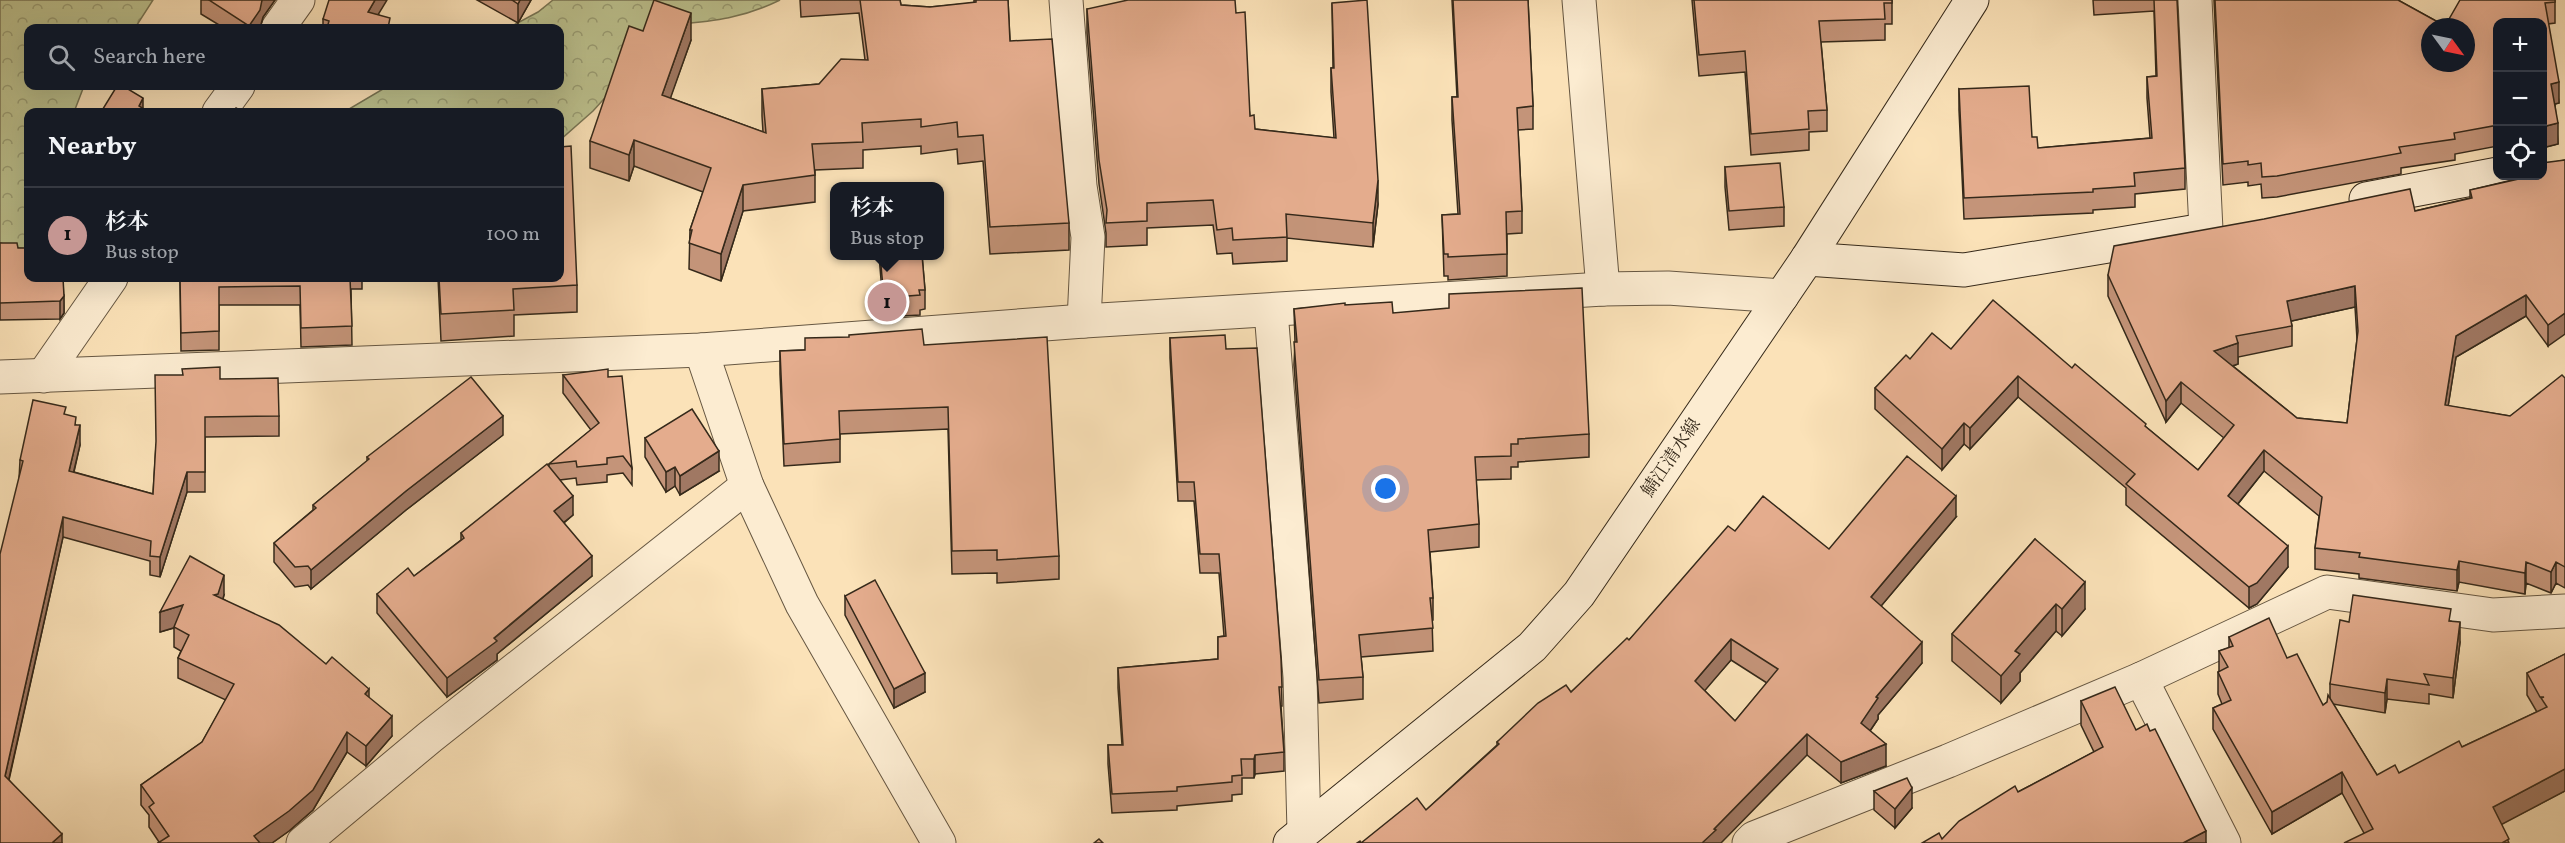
<!DOCTYPE html>
<meta charset="utf-8">
<style>
:root{--surface:#171b24;--page:#20242c;--text:#f1f3f6;--muted:#9ea1a6;--line:#363941;--accent:#c59692}
body{margin:0;font-family:Vollkorn,"Noto Serif JP",serif;background:var(--page);color:var(--text)}
.controls{position:absolute;right:18px;top:18px;display:grid;overflow:hidden;border-radius:12px;box-shadow:0 6px 24px #0002}
.controls button{width:54px;height:54px;display:grid;place-items:center;padding:0;border:0;border-bottom:2px solid var(--line);background:var(--surface);color:var(--text);font:30px sans-serif}
.compass{position:absolute;left:2421px;top:18px;width:54px;height:54px;border-radius:50%;background:var(--surface);box-shadow:0 6px 24px #0002;rotate:123deg}
.you{position:absolute;left:1386px;top:489px;width:21px;height:21px;margin:-15px;border:4px solid #fff;border-radius:50%;background:#1a73e8;box-shadow:0 0 0 9px #1a73e833}
.badge{display:grid;place-items:center;width:39px;height:39px;border-radius:50%;background:var(--accent);color:#111;font-size:20px;font-weight:700}
.pin{position:absolute;translate:-50% -50%;border:3px solid #fff;box-shadow:0 2px 6px #0006}
.popup{position:absolute;left:830px;top:182px;width:114px;height:78px;box-sizing:border-box;display:grid;place-content:center;border-radius:12px;background:var(--surface);filter:drop-shadow(0 2px 4px #0005);font-size:20px;white-space:nowrap;color:var(--muted)}
.popup b{font-size:22px;color:var(--text)}
.popup::after{content:'';position:absolute;left:50%;top:100%;margin-left:-12px;border:12px solid transparent;border-top-color:var(--surface)}
.list{margin:0;padding:0;list-style:none}
h2{display:flex;justify-content:space-between;align-items:center;height:78px;margin:0;padding:0 24px;font-size:26px}
h2 small{font-size:20px;font-weight:400;color:var(--muted)}
.list li{display:grid;grid-template-columns:39px 1fr auto;gap:18px;align-items:center;box-sizing:border-box;height:96px;padding:0 24px;border-top:2px solid var(--line)}
.list b{display:block;font-size:22px;white-space:nowrap}
.list p{margin:0;font-size:20px;white-space:nowrap;color:var(--muted)}
.list em{font-size:20px;font-style:normal;color:var(--muted)}
.icon{flex:none;width:33px;height:33px;fill:none;stroke:currentColor;stroke-width:2;stroke-linecap:round;stroke-linejoin:round}
.map{position:relative;flex:none;width:2565px;height:843px;overflow:hidden}
.search{position:absolute;background:var(--surface);box-shadow:0 6px 24px #0002;left:24px;top:24px;width:540px;height:66px;display:flex;align-items:center;gap:15px;box-sizing:border-box;padding:0 21px;border-radius:12px;color:var(--muted);font-size:22px}
.panel{position:absolute;background:var(--surface);box-shadow:0 6px 24px #0002;left:24px;top:108px;width:540px;height:174px;border-radius:12px}
.map>svg:first-child{display:block}
</style>
<div class="map">
<svg width="2565" height="843" viewBox="0 0 2565 843">
<defs>
<pattern id="forest-crowns" width="20" height="18" patternUnits="userSpaceOnUse" patternTransform="scale(1.5)"><rect width="20" height="18" fill="#bdc390"/><path d="M2 6a3 3 0 1 1 6 0M12 15a3 3 0 1 1 6 0" fill="none" stroke="#9a9e75"/></pattern>
</defs>
<rect width="100%" height="100%" fill="#fbe2b8"/>
<filter id="stains"><feTurbulence type="fractalNoise" baseFrequency=".00333" numOctaves="4"/><feColorMatrix values="0 0 0 0 .2 0 0 0 0 .09 0 0 0 0 .02 0 0 0 .5 -.17"/></filter>
<radialGradient id="worn" r=".72"><stop offset=".6" stop-color="#630" stop-opacity="0"/><stop offset="1" stop-color="#630" stop-opacity=".3"/></radialGradient>
<g fill="url(#forest-crowns)" stroke="#797655" stroke-width="1.5">
<polygon points="0,0 153,0 135,28 28,28 28,86 84,86 74,112 28,112 28,249 0,246"/>
<path d="M553,0h227c-39,19 -67,21 -109,25l-78,86 -33,29v-28h-216l44,-26h172v-58h-52l30,-16z"/>
</g>
<g fill="none" stroke-linecap="round" stroke-linejoin="round">
<g stroke="#665742" stroke-width="35">
<g id="street">
<polyline points="1066,0 1080,186 1088,237 1084,321"/>
<polyline points="1579,0 1603,289"/>
<polyline points="2195,0 2206,230"/>
<polyline points="278,28 298,0"/>
<polyline points="219,112 238,86"/>
<polyline points="1271,311 1300,677 1304,831"/>
<polyline points="701,350 747,486 802,604 939,843"/>
<polyline points="43,376 111,278"/>
<polyline points="0,377 701,350 1084,321 1603,289 1668,288 1782,296"/>
<polyline points="2141,679 2224,843"/>
<polyline points="303,843 430,737 747,486"/>
<polyline points="1749,843 1754,838 1948,761 2141,679 2327,592 2493,615 2565,611"/>
</g>
</g>
<g stroke="#35291a" stroke-width="35">
<g id="secondary">
<polyline points="2366,199 2498,174"/>
<polyline points="1807,259 1964,270 2192,232"/>
<polyline points="1290,843 1532,647 1579,594 1807,259 1972,0"/>
</g>
</g>
<use href="#street" stroke="#fcecd1" stroke-width="33"/>
<use href="#secondary" stroke="#fcecd1" stroke-width="33"/>
</g>
<g fill="#c49479" stroke="#35291a" stroke-width="1.5" fill-rule="evenodd">
<polygon points="201,0 275,0 263,17 260,28 224,28 201,14"/>
<polygon points="477,0 531,0 518,23"/>
<polygon points="800,0 900,0 901,5 930,7 974,3 974,0 1008,0 1010,41 1069,223 1069,250 990,254 983,161 958,164 957,149 921,154 921,146 863,150 863,168 815,170 815,202 743,211 721,281 689,269 690,230 703,192 634,166 629,181 590,168 590,141 643,31 691,40 670,98 763,132 762,116 762,89 819,84 865,60 859,13 801,17"/>
<polygon points="1452,0 1528,0 1533,106 1533,129 1518,130 1522,211 1522,233 1507,234 1507,276 1448,280 1448,276 1444,276 1442,215 1458,214 1452,120 1452,97 1457,97"/>
<polygon points="1692,0 1892,0 1892,24 1885,24 1885,40 1821,42 1827,110 1827,131 1809,132 1809,150 1751,155 1745,72 1699,76"/>
<polygon points="2093,0 2177,0 2185,168 2185,189 2135,194 2135,207 2093,210 2093,213 1964,219 1959,110 1959,89 2032,137 2038,148 2150,138 2147,98 2147,77 2156,76 2154,11 2094,15"/>
<polygon points="2214,0 2398,0 2445,26 2555,0 2555,23 2548,24 2559,103 2555,104 2558,144 2542,148 2542,22 2498,22 2498,146 2455,154 2455,160 2401,168 2401,174 2277,197 2262,198 2261,184 2248,186 2248,182 2223,185"/>
<polygon points="1332,3 1378,204 1373,247 1287,238 1287,261 1233,264 1232,253 1217,254 1213,225 1147,228 1147,245 1106,247 1106,233 1099,184 1087,33 1087,9 1236,13 1250,116 1255,129 1334,138 1331,92 1331,68 1333,68"/>
<polygon points="378,14 390,28 323,28 323,19"/>
<path d="M2565,160l-17,186 -22,-30 -70,41 -8,49 62,10 55,-38v210l-9,-5 -5,10 -25,-10 -1,11 -66,-12 -2,9 -98,-13v-4l-44,-5v-21l4,-32 -55,-45 -26,33 50,63 -31,37 -8,4 -123,-103v-17l-108,-91 -48,52 -6,-5 -22,26 -67,-61v-21l35,-29 41,-10 121,19 74,59 52,43 26,-32 -43,-35 -15,19 -58,-126v-21l307,-64 55,-13v-8l59,-14h13l3,-12zM2355,307l2,32 -10,84 -50,-5 -64,-52 5,-2v-7l54,-11v-20l-1,-5z"/>
<polygon points="1725,167 1784,207 1784,226 1729,230 1725,187"/>
<polygon points="0,243 18,248 63,278 64,313 60,319 0,320"/>
<polygon points="879,255 922,255 925,290 925,309 920,310 920,315 884,317"/>
<polygon points="180,278 362,278 362,289 351,289 352,345 301,347 300,305 219,305 219,350 181,351"/>
<polygon points="438,278 560,278 577,285 577,312 514,315 514,336 441,341"/>
<polygon points="1345,305 1393,313 1589,434 1589,457 1518,462 1518,467 1511,467 1511,479 1476,480 1479,524 1479,547 1430,552 1433,598 1433,620 1432,620 1433,651 1361,657 1363,677 1363,699 1319,703 1294,365 1295,342 1294,309"/>
<polygon points="1170,338 1226,349 1281,659 1282,706 1281,706 1284,752 1284,771 1255,774 1254,778 1242,778 1242,794 1232,795 1232,801 1177,806 1177,810 1112,813 1108,764 1108,745 1122,745 1118,688 1118,668 1218,659 1218,637 1224,636 1219,573 1200,573 1194,501 1178,501 1170,358"/>
<polygon points="924,345 1059,556 1059,579 997,583 997,573 952,574 948,429 840,434 840,462 784,466 780,374 780,351"/>
<polygon points="563,375 608,377 632,468 632,485 623,473 607,475 607,482 577,485 576,478 560,480 573,515 564,523 592,576 497,654 497,660 447,697 377,613 377,594 414,576 461,540 461,533 549,466 549,464 591,430 563,393"/>
<polygon points="220,379 279,416 279,436 205,437 205,492 187,492 160,577 150,575 150,561 63,537 9,780 62,843 0,843 20,460 66,415 76,425 80,445 74,472 153,494 156,445"/>
<polygon points="503,435 406,510 311,589 308,585 295,587 274,562 274,543 313,510 313,505 367,461 367,457"/>
<polygon points="645,438 719,471 680,495 675,486 666,492 645,457"/>
<path d="M1956,517l-75,89 41,57 -44,52v4l-8,12 16,35 -45,17 -34,-28 -446,88 65,-33 71,-65v-3l74,-50 58,-52 106,-109 94,18zM1731,660l36,23 -32,38 -31,-31z"/>
<polygon points="2035,539 2085,609 2062,636 2056,631 2020,673 2020,681 2001,703 1952,661 1952,634"/>
<polygon points="224,595 223,599 326,664 369,698 392,736 366,766 347,752 313,810 289,831 272,843 158,843 159,842 149,827 149,815 141,805 141,785 202,742 226,700 178,678 178,658 181,651 174,647 174,628 160,632"/>
<polygon points="845,596 925,692 894,708 845,615"/>
<polygon points="2451,621 2460,642 2453,698 2429,694 2429,704 2387,699 2385,713 2333,704 2377,775 2399,773 2462,747 2537,712 2527,695 2527,673 2565,654 2565,791 2501,824 2509,843 2364,833 2342,793 2272,834 2213,729 2213,708 2222,704 2218,694 2218,672 2219,671 2219,651 2229,648 2229,637 2287,658 2323,705 2327,702 2330,699 2330,684 2349,622"/>
<polygon points="2081,701 2136,730 2206,843 1942,839 2018,792 2094,752 2081,725"/>
<polygon points="1874,791 1912,808 1895,828 1874,810"/>
</g>
<g fill="#a07863" stroke="#35291a" stroke-width="1.5">
<polygon points="262,0 275,0 263,17 260,28 249,28 249,26"/>
<polygon points="375,0 387,0 370,28 368,12"/>
<polygon points="520,0 531,0 518,23 518,4"/>
<polygon points="691,13 691,40 662,122 662,95"/>
<polygon points="2559,82 2559,103 2551,105 2551,84"/>
<polygon points="143,98 143,112 139,106"/>
<polygon points="2558,123 2558,144 2542,148 2542,127"/>
<polygon points="634,140 634,166 629,181 629,155"/>
<polygon points="1378,180 1378,204 1373,247 1373,223"/>
<polygon points="743,185 743,211 721,281 721,254"/>
<polygon points="2355,286 2355,307 2287,322 2287,301"/>
<polygon points="2526,295 2526,316 2456,357 2445,426 2445,405 2456,336"/>
<polygon points="64,296 64,313 60,319 60,301"/>
<polygon points="2565,313 2565,334 2548,346 2548,325"/>
<polygon points="2238,343 2238,364 2214,372 2214,351"/>
<polygon points="2018,376 2018,397 1970,449 1970,428"/>
<polygon points="2181,382 2181,403 2166,422 2166,401"/>
<polygon points="503,416 503,435 406,510 311,589 311,570 406,491"/>
<polygon points="1964,423 1964,444 1942,470 1942,449"/>
<polygon points="80,425 80,445 69,491 69,471"/>
<polygon points="2264,450 2264,471 2228,516 2228,496"/>
<polygon points="719,451 719,471 680,495 680,476"/>
<polygon points="675,467 675,486 666,492 666,472"/>
<polygon points="187,472 187,492 160,577 160,557"/>
<polygon points="573,496 573,515 554,530 554,511"/>
<polygon points="1956,496 1956,517 1871,618 1871,597"/>
<polygon points="63,517 63,537 5,796 5,776"/>
<polygon points="2288,546 2288,567 2257,604 2249,608 2249,587"/>
<polygon points="592,556 592,576 497,654 497,660 447,697 447,678"/>
<polygon points="2459,561 2459,582 2457,591 2457,570"/>
<polygon points="2526,562 2526,583 2525,594 2525,573"/>
<polygon points="2556,562 2556,583 2551,593 2551,572"/>
<polygon points="224,575 224,595 218,614 214,595"/>
<polygon points="2085,582 2085,609 2062,636 2062,609"/>
<polygon points="2056,604 2056,631 2020,673 2020,681 2001,703 2001,676 2015,651"/>
<polygon points="183,605 183,625 160,632 160,612"/>
<polygon points="2460,622 2460,642 2453,698 2453,678"/>
<polygon points="1731,639 1731,660 1695,702 1695,681"/>
<polygon points="1922,642 1922,663 1878,715 1878,719 1861,744 1861,723 1876,697"/>
<polygon points="925,673 925,692 894,708 894,689"/>
<polygon points="2387,679 2387,699 2385,713 2385,693"/>
<polygon points="369,689 369,709 365,694"/>
<polygon points="392,716 392,736 366,766 366,746"/>
<polygon points="347,732 347,752 313,810 289,831 272,843 254,843 254,836"/>
<polygon points="1807,734 1807,755 1721,843 1702,843 1714,829"/>
<polygon points="1886,744 1886,766 1841,783 1841,762"/>
<polygon points="1255,755 1255,774 1254,778 1254,759"/>
<polygon points="2565,769 2565,791 2493,829 2493,807"/>
<polygon points="2342,772 2342,793 2272,834 2272,812"/>
<polygon points="1912,788 1912,808 1895,828 1895,809"/>
<polygon points="2206,831 2206,843 2183,843"/>
<polygon points="62,834 62,843 53,843 53,842"/>
</g>
<g fill="#e4ac8d" stroke="#35291a" stroke-width="1.5" fill-rule="evenodd">
<polygon points="209,0 262,0 260,10 249,26"/>
<polygon points="329,0 375,0 368,12 390,18 388,28 327,28 329,21 323,19"/>
<polygon points="512,0 520,0 518,4"/>
<polygon points="654,0 691,13 662,95 766,133 762,89 819,84 841,59 868,60 860,0 900,0 901,5 930,7 976,2 976,0 1008,0 1010,41 1052,39 1069,223 990,227 983,135 958,137 957,122 921,127 921,119 862,123 863,142 812,144 815,175 743,185 721,254 689,243 692,230 690,230 711,168 634,140 629,155 590,141 629,26 643,31"/>
<polygon points="1128,0 1235,0 1236,13 1245,12 1250,116 1254,115 1255,129 1336,138 1331,68 1334,68 1332,3 1367,0 1378,180 1373,223 1286,214 1287,237 1233,240 1232,228 1217,230 1213,200 1147,203 1147,221 1106,223 1107,210 1099,160 1087,9"/>
<polygon points="1453,0 1528,0 1533,106 1517,108 1522,211 1506,212 1507,254 1448,257 1448,254 1444,254 1442,215 1460,214 1452,97 1458,97"/>
<polygon points="1694,0 1892,0 1892,3 1884,3 1885,19 1819,21 1827,110 1808,111 1809,129 1751,134 1745,51 1699,55"/>
<polygon points="2154,0 2177,0 2185,168 2134,173 2135,186 2093,189 2093,192 1964,198 1959,89 2029,86 2032,137 2037,137 2038,148 2152,138 2147,77 2157,76"/>
<path d="M2215,0h183l47,26 15,-26h95v2l-10,1 14,79 -8,2 7,39 -16,4v-105h-44v103l-44,8 1,6 -56,8 2,6 -124,23 -15,1 -1,-14 -13,2v-4l-25,3zM2430,27h36v36h-36z"/>
<polygon points="117,86 123,86 143,98 139,106 149,112 101,112"/>
<polygon points="236,108 243,112 233,112"/>
<polygon points="571,146 577,285 513,289 514,310 441,314 439,278 560,278 560,147"/>
<path d="M2565,160v153l-17,12 -22,-30 -70,41 -11,69 65,11 52,-41 3,3v189l-9,-5 -5,10 -25,-10 -1,11 -66,-12 -2,9 -98,-13 1,-4 -45,-5 7,-51 -58,-47 -36,46 60,50 -31,37 -8,4 -123,-103 9,-10 -117,-98 -48,52 -6,-5 -22,26 -67,-61 31,-33 4,4 22,-26 19,16 42,-49 79,68 3,-4 71,60 -1,2 53,44 36,-45 -53,-43 -15,19 -58,-126 6,-29 150,-27 146,-30 5,22 57,-13 -2,-8 62,-14h10v-13zM2355,286l3,45 -11,92 -50,-5 -83,-67 24,-8 -2,-7 56,-10 -5,-25z"/>
<polygon points="1780,163 1784,207 1729,211 1725,167"/>
<polygon points="0,243 17,243 18,248 28,248 28,278 63,278 64,296 60,301 0,303"/>
<polygon points="880,255 922,255 925,290 919,290 920,295 884,298"/>
<polygon points="180,278 350,278 352,326 301,328 300,286 219,287 219,331 181,333"/>
<polygon points="1582,288 1589,434 1518,439 1518,444 1511,444 1511,456 1475,457 1479,524 1428,530 1433,598 1430,598 1433,628 1359,635 1363,677 1319,680 1294,342 1297,342 1294,309 1345,303 1345,305 1392,302 1393,313 1449,308 1449,294"/>
<polygon points="922,329 924,345 1047,337 1059,556 997,560 997,550 952,551 948,407 839,411 840,439 784,444 780,351 805,350 805,338 849,337 849,335"/>
<polygon points="1225,335 1226,349 1257,348 1281,659 1282,687 1279,687 1284,752 1255,755 1254,759 1241,759 1242,775 1232,776 1232,782 1177,787 1177,791 1112,794 1108,745 1123,745 1118,668 1218,659 1218,637 1226,636 1219,554 1200,554 1194,482 1178,482 1170,338"/>
<polygon points="220,367 220,379 278,378 279,416 205,417 205,472 187,472 160,557 150,556 151,541 63,517 5,776 62,834 53,842 54,843 0,843 0,554 23,461 20,460 33,400 66,407 64,414 76,417 75,425 80,425 69,471 153,494 156,441 155,375 183,375 182,369"/>
<polygon points="608,369 608,377 622,376 632,468 623,456 607,458 607,464 577,467 576,461 549,464 599,423 563,375"/>
<polygon points="471,377 503,416 406,491 311,570 308,566 295,567 274,543 316,508 313,505 369,459 367,457"/>
<polygon points="692,409 719,451 680,476 675,467 666,472 645,438"/>
<path d="M1907,456l49,40 -85,101 51,45 -46,55 2,1 -17,25 25,21 -45,18 -34,-28 -93,95 2,1 -14,13h-345l3,-2 1,2 56,-45 9,12 73,-66 -2,-2 41,-39 28,-18 5,7 56,-54 2,2 99,-114 7,5 28,-35 66,53zM1731,639l47,30 -43,52 -40,-40z"/>
<polygon points="547,464 573,496 554,511 592,556 494,638 497,641 447,678 377,594 408,568 414,576 464,538 461,533"/>
<polygon points="2035,539 2085,582 2062,609 2056,604 2015,651 2020,654 2001,676 1952,634"/>
<polygon points="190,556 224,575 218,594 214,595 279,625 326,664 332,657 369,689 365,694 392,716 366,746 347,732 313,790 289,811 254,836 260,843 158,843 169,836 149,807 154,803 141,785 202,742 234,684 178,658 189,635 174,627 183,605 160,612"/>
<polygon points="875,580 925,673 894,689 845,596"/>
<polygon points="2353,595 2451,609 2449,621 2460,622 2453,678 2424,674 2429,685 2387,679 2385,693 2330,684 2340,620 2349,622"/>
<polygon points="2269,618 2287,658 2297,654 2323,705 2327,702 2328,695 2377,775 2395,765 2399,773 2459,741 2462,747 2547,707 2541,698 2544,697 2540,697 2527,673 2565,654 2565,769 2493,807 2509,839 2502,843 2344,843 2373,829 2342,772 2272,812 2213,708 2231,700 2218,672 2228,667 2219,651 2233,646 2229,637"/>
<polygon points="2115,687 2136,730 2147,724 2150,731 2155,729 2206,831 2183,843 1922,843 1939,833 1942,839 1959,821 2015,786 2018,792 2103,747 2081,701"/>
<polygon points="1907,778 1912,788 1895,809 1874,791"/>
<polygon points="1099,839 1103,843 1094,843"/>
</g>
<g text-anchor="middle" dominant-baseline="central" stroke-width="4.5" stroke-linejoin="round" paint-order="stroke">
<g font-size="18" fill="#35291a" stroke="#fcecd1">
<text transform="translate(1672 458) rotate(-56)">鯖江清水線</text>
</g>
</g>
<rect width="100%" height="100%" filter="url(#stains)"/>
<rect width="100%" height="100%" fill="url(#worn)"/>
</svg>
<div class="controls">
<button>+</button>
<button>−</button>
<button><svg class="icon" aria-label="locate" viewBox="0 0 24 24"><circle cx="12" cy="12" r="6"/><path d="M12 2v4M12 18v4M2 12h4M18 12h4"/></svg></button>
</div>
<svg class="compass" viewBox="-18 -18 36 36"><path d="M0-13l5 13h-10z" fill="#e53935"/><path d="M0 13l5-13h-10z" fill="#9ea1a6"/></svg>
<div class="you"></div>
<div class="pin badge" style="left:887px;top:302px">1</div>
<div class="popup"><b>杉本</b>Bus stop</div>
<div class="search"><svg class="icon" aria-label="search" viewBox="0 0 24 24"><circle cx="10" cy="10" r="6"/><path d="M15 15l6 6"/></svg>Search here</div>
<section class="panel">
<h2>Nearby<small></small></h2>
<ul class="list">
<li><span class="badge">1</span><div><b>杉本</b><p>Bus stop</p></div><em>100 m</em></li>
</ul>
</section>
</div>
